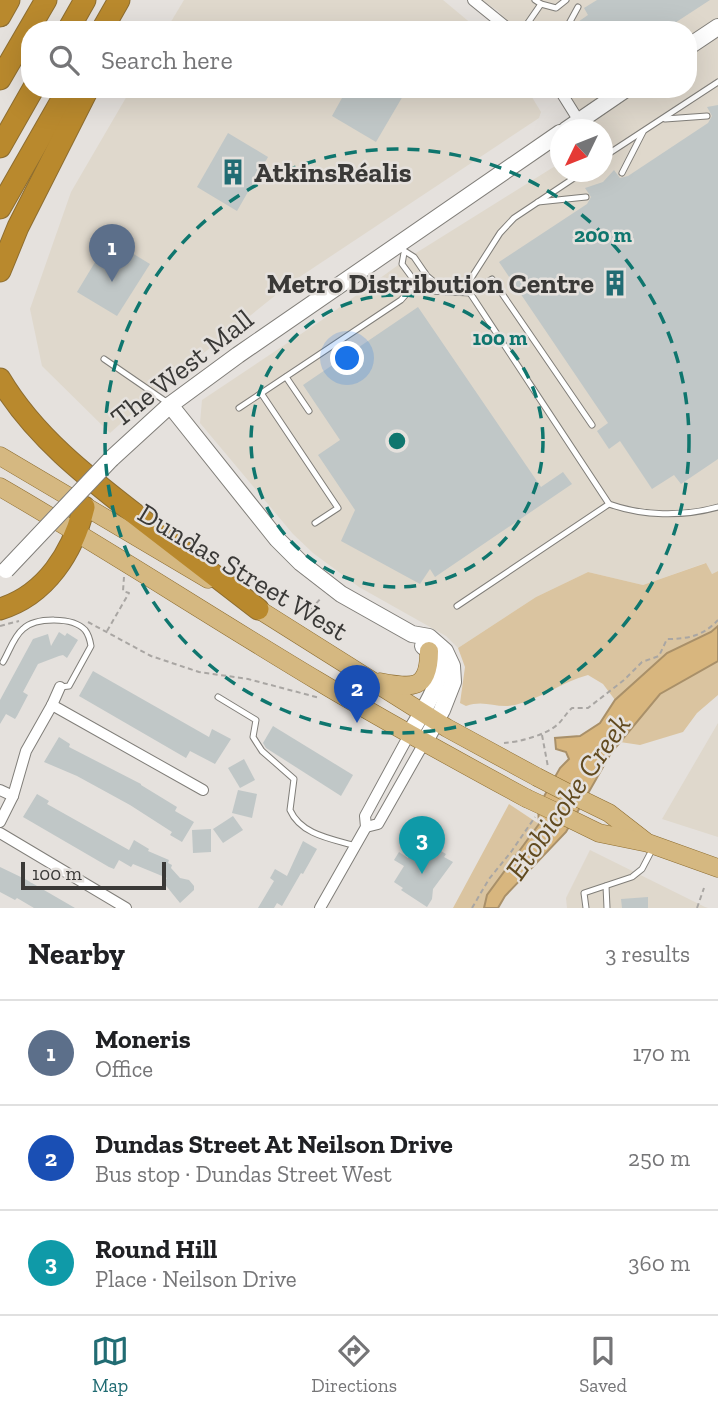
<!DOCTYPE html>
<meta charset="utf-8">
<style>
:root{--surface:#fff;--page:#f2f2f2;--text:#202124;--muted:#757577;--line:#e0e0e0;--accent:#216c73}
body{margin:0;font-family:"Zilla Slab",serif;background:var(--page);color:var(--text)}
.compass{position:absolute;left:550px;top:119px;width:63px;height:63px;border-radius:50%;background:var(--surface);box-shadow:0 7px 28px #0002;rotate:227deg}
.scale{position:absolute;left:21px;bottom:18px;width:145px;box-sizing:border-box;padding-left:7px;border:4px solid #3a3937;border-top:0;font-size:19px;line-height:24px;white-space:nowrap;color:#3a3937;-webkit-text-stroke:5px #e5e1dd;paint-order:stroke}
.you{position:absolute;left:348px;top:359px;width:24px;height:24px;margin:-18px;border:5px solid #fff;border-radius:50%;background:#1a73e8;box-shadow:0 0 0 10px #1a73e833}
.badge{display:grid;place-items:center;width:46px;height:46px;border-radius:50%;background:var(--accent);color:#fff;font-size:23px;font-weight:700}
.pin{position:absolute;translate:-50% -58px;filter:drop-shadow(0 2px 4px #0008)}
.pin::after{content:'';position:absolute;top:37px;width:24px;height:21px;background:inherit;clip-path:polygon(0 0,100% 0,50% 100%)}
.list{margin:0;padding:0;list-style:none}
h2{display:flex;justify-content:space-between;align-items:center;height:91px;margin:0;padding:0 28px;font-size:30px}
h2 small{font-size:23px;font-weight:400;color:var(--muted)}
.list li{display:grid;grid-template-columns:46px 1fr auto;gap:21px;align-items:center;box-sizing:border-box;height:105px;padding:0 28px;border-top:2px solid var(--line)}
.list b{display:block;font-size:26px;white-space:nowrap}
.list p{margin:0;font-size:23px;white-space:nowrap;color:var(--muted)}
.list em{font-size:23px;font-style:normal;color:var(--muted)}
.icon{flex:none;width:38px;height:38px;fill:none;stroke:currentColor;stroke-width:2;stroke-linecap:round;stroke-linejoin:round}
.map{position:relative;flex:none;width:718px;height:908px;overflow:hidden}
.search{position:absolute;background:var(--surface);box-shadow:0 7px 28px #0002;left:21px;right:21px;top:21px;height:77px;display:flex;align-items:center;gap:18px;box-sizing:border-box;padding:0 24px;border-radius:28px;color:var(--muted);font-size:26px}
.sheet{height:406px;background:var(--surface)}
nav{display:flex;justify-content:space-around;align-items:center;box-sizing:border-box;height:98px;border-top:2px solid var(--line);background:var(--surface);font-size:19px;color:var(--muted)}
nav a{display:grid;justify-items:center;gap:4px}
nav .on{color:var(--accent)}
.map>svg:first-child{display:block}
</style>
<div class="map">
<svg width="718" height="908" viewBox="0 0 718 908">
<rect width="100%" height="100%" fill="#e5e1dd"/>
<g fill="#dfd8cc">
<polygon points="184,0 443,0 479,30 166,30"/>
<polygon points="481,0 718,0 718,571 712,574 705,563 643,585 588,572 536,597 458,648 446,636 359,587 313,553 293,534 200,423 202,400 322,320 408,258 560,163 560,172 602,172 602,130 585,129 564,89 688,89 688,30 515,30 498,11"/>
<polygon points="131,89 527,89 541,112 539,118 292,282 170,380 110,433 42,366 30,309 71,192"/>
<polygon points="718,723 718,837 662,819"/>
<polygon points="590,850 705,907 708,908 567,908 566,898"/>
</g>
<g fill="#dac4a0">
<path d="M706,563l6,11 6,-3v55l-7,6 -44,21 -52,47 -12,-16 -15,-9c-26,7 -48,24 -73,30 -19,4 -30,-6 -49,1l-6,-3 5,-36 -7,-19 78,-51 52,-25 55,13z"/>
<polygon points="718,661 718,695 697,713 683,732 640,745 620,742 660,694"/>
<polygon points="509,804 539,824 487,895 484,908 453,908"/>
</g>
<polygon fill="#d8b67e" stroke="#a99069" stroke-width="2" points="718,626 718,661 660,694 611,753 566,832 505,896 498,908 484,908 487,895 539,824 538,807 560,768 569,759 566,752 556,749 555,738 580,736 600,723 615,700 667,653 711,632"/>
<g fill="#c0c7c7">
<polygon points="597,0 710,0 664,30 577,30 575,24 588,15 584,8"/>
<polygon points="347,89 407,89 376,142 332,116"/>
<polygon points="718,105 718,459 681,484 674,475 652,489 620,441 609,449 597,431 608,423 499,262 587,204 591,197 585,188 603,182 614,170 620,178 628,176 708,123 712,116 707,107"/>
<polygon points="228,133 268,157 237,211 197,187"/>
<polygon points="109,239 150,264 117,316 77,292"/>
<polygon points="418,307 541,487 563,472 572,484 435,577 430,569 420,584 341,541 355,510 318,455 340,440 303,385"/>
<polygon points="59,632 65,636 67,633 78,640 67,658 63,655 59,656 38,664 23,692 28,695 17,716 15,719 6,714 0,724 0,700 33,639 48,634 51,646"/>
<polygon points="93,671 209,737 212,729 231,739 215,764 190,751 186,758 79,696"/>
<polygon points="273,726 353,775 341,796 266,748 263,743"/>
<polygon points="59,737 70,744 69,747 141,784 141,785 177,807 175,811 194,822 182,842 170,835 172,832 130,805 77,776 44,762"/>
<polygon points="244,759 255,780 240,788 228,768"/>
<polygon points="238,790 257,794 252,818 232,813"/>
<polygon points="37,794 49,801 47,804 129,850 134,840 149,849 148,851 169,860 168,863 172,865 171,868 180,878 189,880 194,886 194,890 180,903 163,882 167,878 133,864 131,867 119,860 114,869 109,867 23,817"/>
<polygon points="233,816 243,830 223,843 213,829"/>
<polygon points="211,829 211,852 193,853 192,830"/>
<polygon points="303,841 317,849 303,874 301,873 282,906 277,903 274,908 258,908 274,881 270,878 275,869 287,876"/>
<polygon points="418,841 428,847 429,844 446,854 444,857 453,862 433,889 432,899 427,907 401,890 403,888 394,882 404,866 394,860 399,852 408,858"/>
<polygon points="0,867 25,879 75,908 34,908 17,898 15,900 0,892"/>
<polygon points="648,897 648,908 622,908 621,899"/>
</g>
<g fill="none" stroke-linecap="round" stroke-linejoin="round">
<g stroke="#807e79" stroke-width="7">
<g id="service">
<polyline points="541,4 556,8 566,0"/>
<polyline points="566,29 578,7"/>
<polyline points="523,30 541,4 535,0"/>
<polyline points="665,119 707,116"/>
<polyline points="602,158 718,82"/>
<path d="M583,172l-69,46 -14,15 -30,47v13l139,211c34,12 73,13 109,3"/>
<polyline points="622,173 643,132"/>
<polyline points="538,202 586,197"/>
<polyline points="403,250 414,257 427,276 445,291"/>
<polyline points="404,253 402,264 416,283 430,291 470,293 492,279 592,425"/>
<polyline points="104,359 168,403"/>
<polyline points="286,377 309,411"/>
<polyline points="261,393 338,508 315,523"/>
<polyline points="239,408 401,300 425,273"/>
<polyline points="457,606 609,504"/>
<path d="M3,662c6,-10 11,-26 20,-33 13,-12 50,-12 62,1 4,5 5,10 6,16l-22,40 -9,1"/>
<path d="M218,697l38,23 -3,17 9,14 32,28 -4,31c11,25 42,29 66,36"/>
<polyline points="606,886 607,908"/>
<polyline points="586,908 584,893 632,877 642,869 653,848"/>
</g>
</g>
<g stroke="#807e79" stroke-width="12">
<g id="minor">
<polyline points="473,0 510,30"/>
<polyline points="559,89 579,121"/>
<polyline points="52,705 203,790"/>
<polyline points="0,790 13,796"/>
<polyline points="0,822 13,796 26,751 52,705 60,687"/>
<polyline points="366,827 378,824 424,743"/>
<polyline points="0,833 126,908"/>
<polyline points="320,908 366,827 365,816 409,735"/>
</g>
</g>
<g stroke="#807e79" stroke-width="18">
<g id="secondary">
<polyline points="688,47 718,27"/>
<polyline points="566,130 626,89"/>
<polyline points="170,405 277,539 301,563 341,594 412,634 429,637 445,651 452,666 453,682 442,710 424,743"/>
<polyline points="111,459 170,405 238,355 560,133"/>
<path d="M409,735c9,-17 36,-54 29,-73 -3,-7 -9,-11 -15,-16"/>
</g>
</g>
<g stroke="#8d6d30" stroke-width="19">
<g id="primary">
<polyline points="0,456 208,579"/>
<path d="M0,487c107,62 211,130 318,194 68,41 138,79 208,117"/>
<polyline points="247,602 447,728 537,777"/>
<path d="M380,682c32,6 49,9 49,-31"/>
<polyline points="568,793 609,813 645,841"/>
<polyline points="556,812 599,833 648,843 718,868"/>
</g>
</g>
<g stroke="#8d6d30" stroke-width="23">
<g id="motorway">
<polyline points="0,16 9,0"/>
<polyline points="68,30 85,0"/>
<polyline points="102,30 119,0"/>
<polyline points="0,79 46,0"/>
<polyline points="0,147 33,89"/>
<polyline points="0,208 68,89"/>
<polyline points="0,271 18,227 88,89"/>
<path d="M0,379c35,59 91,101 144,142 38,29 76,59 114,88"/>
<path d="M0,609c46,-14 73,-57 84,-102"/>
</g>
</g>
<g stroke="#a9a6a3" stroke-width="2" stroke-dasharray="5 3.5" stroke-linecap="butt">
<polyline points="305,616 321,598"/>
<polyline points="88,622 151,656 199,672 248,679 320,698"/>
<polyline points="0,626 19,621"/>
<polyline points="107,631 129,593 123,591 124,577"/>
<polyline points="542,735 548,767"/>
<path d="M504,743c16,-1 41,-8 53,-18 6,-5 9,-12 15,-17h16l36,-28 18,-18 17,-6 8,-17c21,0 36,-3 51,-19"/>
<polyline points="472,908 489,879 511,852 535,817"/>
<polyline points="697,908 704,888"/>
</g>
<use href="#service" stroke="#fff" stroke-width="5"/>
<use href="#minor" stroke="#fff" stroke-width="10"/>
<use href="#secondary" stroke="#fff" stroke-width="16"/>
<use href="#primary" stroke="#d5b881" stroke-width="18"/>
<use href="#motorway" stroke="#b9892d" stroke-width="21"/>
<g stroke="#807e79" stroke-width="18" stroke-linecap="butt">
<polyline id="secondary-bridge" points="6,570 111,459"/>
</g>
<g stroke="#8d6d30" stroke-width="19" stroke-linecap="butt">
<g id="primary-bridge">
<polyline points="537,777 568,793"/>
<polyline points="526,798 556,812"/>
</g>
</g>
<use href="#secondary-bridge" stroke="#fff" stroke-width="16"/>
<use href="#primary-bridge" stroke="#d5b881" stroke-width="18"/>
</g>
<g fill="none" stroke="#0f766e" stroke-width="3.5" stroke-dasharray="12 9">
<circle cx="397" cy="441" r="146"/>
<circle cx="397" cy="441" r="292"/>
</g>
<defs>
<g id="building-bare" transform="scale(2.1)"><path d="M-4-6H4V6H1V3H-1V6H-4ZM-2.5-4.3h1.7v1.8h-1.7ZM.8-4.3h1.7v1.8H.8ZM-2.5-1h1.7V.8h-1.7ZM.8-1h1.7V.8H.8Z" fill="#216c73" stroke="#e5e1dd" stroke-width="2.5" paint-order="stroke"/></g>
</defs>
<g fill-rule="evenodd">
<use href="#building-bare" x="233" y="172"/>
<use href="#building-bare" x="615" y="283"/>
</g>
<g text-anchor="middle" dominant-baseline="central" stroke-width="5" stroke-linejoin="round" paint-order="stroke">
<g font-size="28" font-weight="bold" fill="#3a3937" stroke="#e5e1dd" text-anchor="start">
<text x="254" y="172">AtkinsRéalis</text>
<text x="594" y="283" text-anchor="end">Metro Distribution Centre</text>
</g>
<g font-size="28" fill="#3a3937" stroke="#e5e1dd">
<text transform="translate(182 368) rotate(-38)">The West Mall</text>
<text transform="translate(243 572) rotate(31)">Dundas Street West</text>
</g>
<g font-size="30" font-style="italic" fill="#614a1f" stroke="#e5e1dd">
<text transform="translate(568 797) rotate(-55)">Etobicoke Creek</text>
</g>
</g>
<circle cx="397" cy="441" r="10" fill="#0f766e" stroke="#e5e1dd" stroke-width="3.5"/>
<g font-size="21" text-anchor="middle" font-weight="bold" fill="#0f766e" stroke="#e5e1dd" stroke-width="5" stroke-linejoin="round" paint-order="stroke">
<text x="603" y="242">200 m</text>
<text x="500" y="345">100 m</text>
</g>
</svg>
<svg class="compass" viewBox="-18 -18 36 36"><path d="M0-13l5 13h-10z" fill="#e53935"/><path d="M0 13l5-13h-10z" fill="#757577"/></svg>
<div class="scale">100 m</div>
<div class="you"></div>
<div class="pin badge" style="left:112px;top:282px;background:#5c6f8a">1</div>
<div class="pin badge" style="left:357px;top:723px;background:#1a4fb4">2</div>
<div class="pin badge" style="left:422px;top:874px;background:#0f9aa8">3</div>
<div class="search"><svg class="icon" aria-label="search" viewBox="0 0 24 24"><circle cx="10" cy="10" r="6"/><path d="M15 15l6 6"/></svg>Search here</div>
</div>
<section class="sheet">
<h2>Nearby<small>3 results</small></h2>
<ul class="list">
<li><span class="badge" style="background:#5c6f8a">1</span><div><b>Moneris</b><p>Office</p></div><em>170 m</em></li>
<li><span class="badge" style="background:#1a4fb4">2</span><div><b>Dundas Street At Neilson Drive</b><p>Bus stop · Dundas Street West</p></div><em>250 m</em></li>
<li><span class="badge" style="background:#0f9aa8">3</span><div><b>Round Hill</b><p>Place · Neilson Drive</p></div><em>360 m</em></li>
</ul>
</section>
<nav>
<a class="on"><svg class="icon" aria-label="map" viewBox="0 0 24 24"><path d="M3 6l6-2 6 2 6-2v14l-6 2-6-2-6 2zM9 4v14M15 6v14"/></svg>Map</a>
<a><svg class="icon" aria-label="directions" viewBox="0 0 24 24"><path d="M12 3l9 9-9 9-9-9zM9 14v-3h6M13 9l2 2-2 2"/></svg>Directions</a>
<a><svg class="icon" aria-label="saved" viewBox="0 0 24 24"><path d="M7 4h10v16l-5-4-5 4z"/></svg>Saved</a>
</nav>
